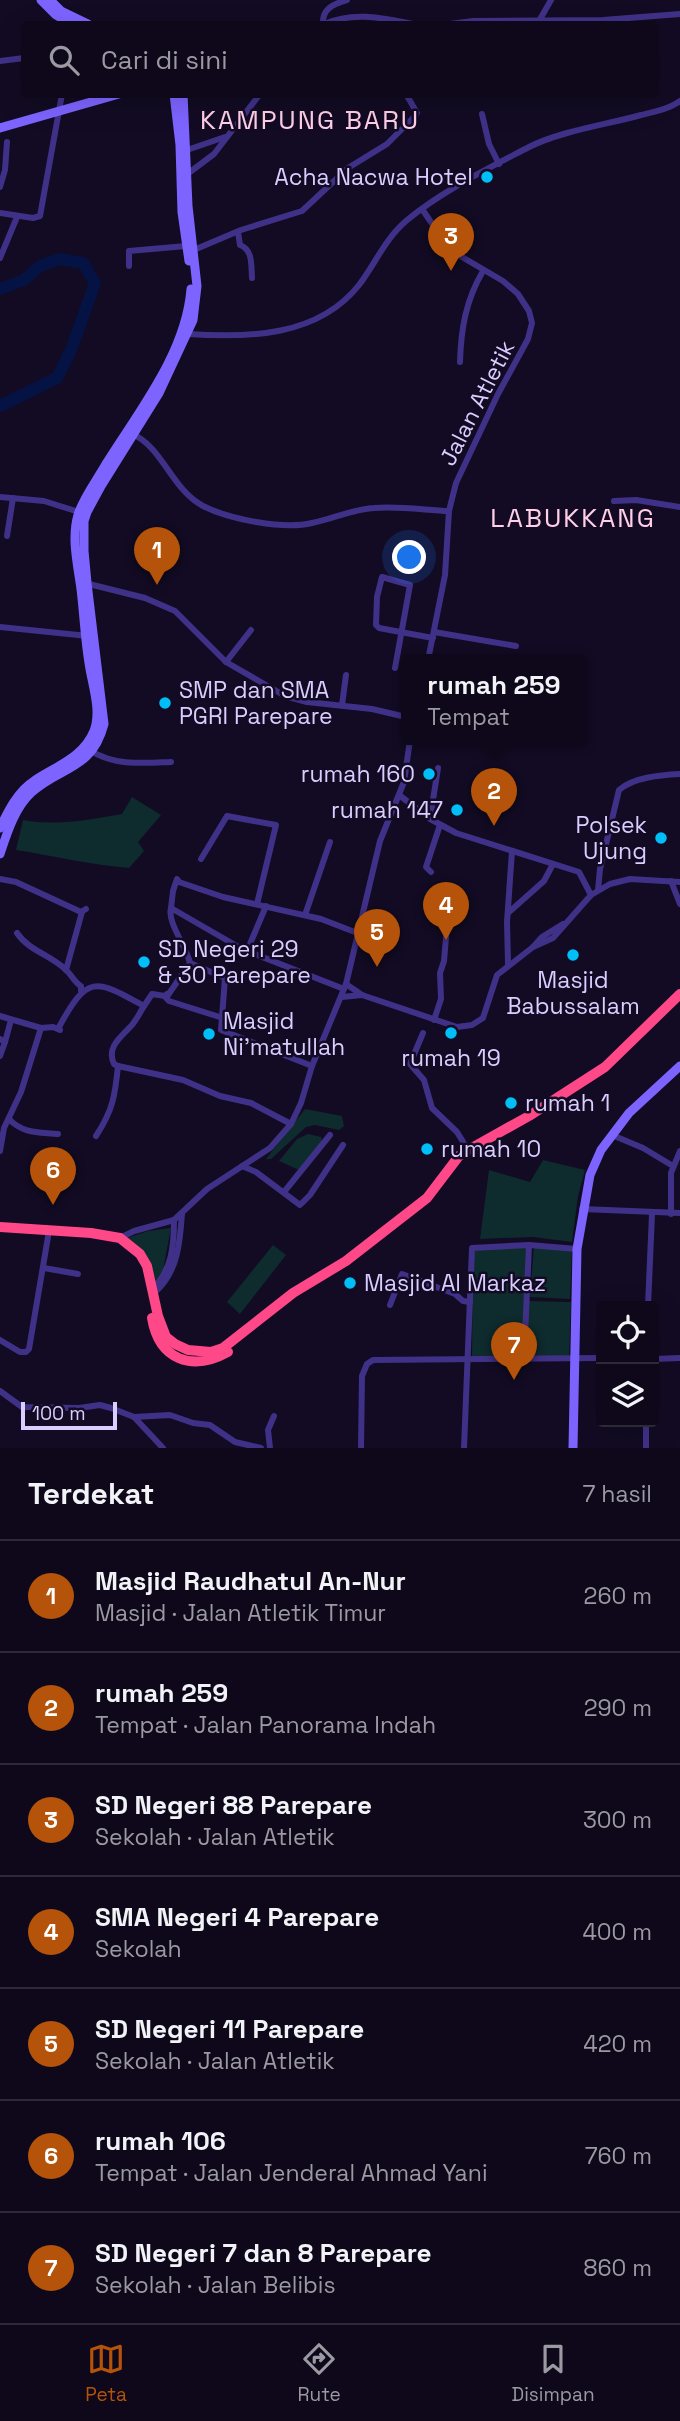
<!DOCTYPE html>
<html lang="id">
<meta charset="utf-8">
<style>
:root{--surface:#0e081a;--page:#171123;--text:#f1f3f6;--muted:#9b9aa2;--line:#2e2939;--accent:#b45309}
body{margin:0;font-family:"Space Grotesk",sans-serif;background:var(--page);color:var(--text)}
.controls{position:absolute;right:21px;bottom:21px;display:grid;overflow:hidden;border-radius:7px;box-shadow:0 7px 28px #0002}
.controls button{width:63px;height:63px;display:grid;place-items:center;padding:0;border:0;border-bottom:2px solid var(--line);background:var(--surface);color:var(--text);font:35px sans-serif}
.scale{position:absolute;left:21px;bottom:18px;width:96px;box-sizing:border-box;padding-left:7px;border:4px solid #dacdff;border-top:0;font-size:19px;line-height:24px;white-space:nowrap;color:#dacdff;-webkit-text-stroke:5px #120b23;paint-order:stroke}
.you{position:absolute;left:410px;top:558px;width:24px;height:24px;margin:-18px;border:5px solid #fff;border-radius:50%;background:#1a73e8;box-shadow:0 0 0 10px #1a73e833}
.badge{display:grid;place-items:center;width:46px;height:46px;border-radius:50%;background:var(--accent);color:#fff;font-size:23px;font-weight:700}
.pin{position:absolute;translate:-50% -58px;filter:drop-shadow(0 2px 4px #0008)}
.pin::after{content:'';position:absolute;top:37px;width:24px;height:21px;background:inherit;clip-path:polygon(0 0,100% 0,50% 100%)}
.popup{position:absolute;left:401px;top:654px;width:186px;height:91px;box-sizing:border-box;display:grid;place-content:center;border-radius:7px;background:var(--surface);filter:drop-shadow(0 2px 5px #0005);font-size:23px;white-space:nowrap;color:var(--muted)}
.popup b{font-size:26px;color:var(--text)}
.popup::after{content:'';position:absolute;left:50%;top:100%;margin-left:-14px;border:14px solid transparent;border-top-color:var(--surface)}
.list{margin:0;padding:0;list-style:none}
h2{display:flex;justify-content:space-between;align-items:center;height:91px;margin:0;padding:0 28px;font-size:30px}
h2 small{font-size:23px;font-weight:400;color:var(--muted)}
.list li{display:grid;grid-template-columns:46px 1fr auto;gap:21px;align-items:center;box-sizing:border-box;height:112px;padding:0 28px;border-top:2px solid var(--line)}
.list b{display:block;font-size:26px;white-space:nowrap}
.list p{margin:0;font-size:23px;white-space:nowrap;color:var(--muted)}
.list em{font-size:23px;font-style:normal;color:var(--muted)}
.icon{flex:none;width:38px;height:38px;fill:none;stroke:currentColor;stroke-width:2;stroke-linecap:round;stroke-linejoin:round}
.map{position:relative;flex:none;width:680px;height:1448px;overflow:hidden}
.search{position:absolute;background:var(--surface);box-shadow:0 7px 28px #0002;left:21px;right:21px;top:21px;height:77px;display:flex;align-items:center;gap:18px;box-sizing:border-box;padding:0 24px;border-radius:7px;color:var(--muted);font-size:26px}
.sheet{height:875px;background:var(--surface)}
nav{display:flex;justify-content:space-around;align-items:center;box-sizing:border-box;height:98px;border-top:2px solid var(--line);background:var(--surface);font-size:19px;color:var(--muted)}
nav a{display:grid;justify-items:center;gap:4px}
nav .on{color:var(--accent)}
.map>svg:first-child{display:block}
</style>
<div class="map">
<svg width="680" height="1448" viewBox="0 0 680 1448">
<rect width="100%" height="100%" fill="#120b23"/>
<g fill="#0e2b2e">
<path d="M132,797l29,18 -23,27 6,9 -15,17c-38,-3 -75,-12 -113,-18l7,-30c33,6 66,0 99,-6z"/>
<polygon points="305,1109 342,1116 344,1126 339,1130 315,1125 306,1127 271,1159 266,1159"/>
<polygon points="308,1134 321,1137 322,1141 299,1170 279,1161 297,1139"/>
<polygon points="543,1160 585,1170 578,1196 572,1242 533,1237 480,1239 489,1170 530,1182"/>
<polygon points="171,1228 163,1270 156,1281 151,1266 127,1238 148,1231"/>
<polygon points="273,1245 286,1255 240,1314 227,1302"/>
<polygon points="534,1246 572,1250 570,1299 530,1297"/>
<polygon points="529,1247 521,1356 472,1358 473,1248"/>
<polygon points="529,1301 571,1302 569,1357 526,1357"/>
</g>
<g fill="none" stroke-linecap="round" stroke-linejoin="round">
<polyline stroke="#041344" stroke-width="12" points="0,289 24,280 40,266 60,259 83,263 95,283 71,350 57,378 0,406"/>
<g stroke="#403188" stroke-width="6">
<polyline points="539,21 551,0"/>
<path d="M323,24c-1,-15 10,-20 24,-24"/>
<path d="M324,24c30,-13 58,-6 89,0"/>
<polyline points="450,24 473,21 603,20 680,14"/>
<polyline points="0,61 24,58"/>
<polyline points="482,114 489,144 499,164"/>
<polyline points="187,150 225,137"/>
<polyline points="186,175 214,154 260,94"/>
<polyline points="0,187 5,170 7,142"/>
<polyline points="422,209 450,250 503,281 518,294 529,311 532,323 528,339 498,394 456,483 449,511 445,575 428,660"/>
<polyline points="0,213 33,218 40,216 62,94"/>
<path d="M238,232l2,13c13,5 11,19 12,33"/>
<polyline points="189,252 241,230 302,211 348,168 387,144 416,115 417,113 406,94"/>
<polyline points="0,258 17,217"/>
<polyline points="129,266 129,251 186,246"/>
<path d="M188,334c60,4 130,3 171,-49 16,-21 26,-46 47,-64 34,-29 83,-53 123,-74 32,-16 76,-22 112,-32 13,-3 28,-6 39,-14"/>
<path d="M460,362c1,-34 6,-62 23,-91"/>
<path d="M132,434c30,12 40,56 71,72 26,13 80,24 109,17 21,-4 41,-14 62,-15 24,-2 51,2 75,3"/>
<polyline points="0,497 44,501 79,512"/>
<polyline points="614,501 636,500 680,507"/>
<polyline points="7,536 13,498"/>
<polyline points="85,583 145,598 175,611 226,662 285,696 307,702 372,709 406,717"/>
<polyline points="0,627 88,636"/>
<polyline points="434,632 516,646"/>
<polyline points="226,662 251,630"/>
<polyline points="395,668 410,585 382,577 377,597 376,625 379,628 433,638"/>
<polyline points="342,705 346,675"/>
<path d="M91,751c24,15 53,12 80,11"/>
<polyline points="399,795 432,820 456,833 579,872 591,895"/>
<polyline points="430,819 438,768"/>
<polyline points="201,859 227,816 276,825 257,904"/>
<polyline points="431,872 426,867 440,825"/>
<polyline points="0,879 16,882 81,912 86,909"/>
<polyline points="671,881 680,904"/>
<path d="M598,890l2,-21 19,-79c15,-13 42,-15 61,-16"/>
<polyline points="171,908 173,891 177,879 179,882 223,897 321,919 360,934"/>
<polyline points="508,913 544,881 553,864"/>
<polyline points="305,915 330,842"/>
<path d="M17,933c12,18 34,22 49,37 6,5 8,12 15,16v5"/>
<polyline points="533,947 553,938 591,895 610,884 630,879 680,882"/>
<polyline points="247,951 266,906"/>
<polyline points="190,963 225,978 221,1030 312,1066"/>
<polyline points="508,964 507,922 512,851"/>
<polyline points="66,970 82,912"/>
<polyline points="346,984 362,995 457,1027 472,1025 483,1018 497,975 533,947 542,937 563,924"/>
<polyline points="342,997 362,995"/>
<path d="M0,1016l41,12 12,-1 7,3 -1,-3c29,-53 36,-48 85,-21l8,-12 13,2 2,-2"/>
<path d="M223,1018l-54,-17 -3,-3 24,-35c-4,-17 -23,-41 -19,-55l71,41 102,40"/>
<polyline points="434,1020 441,999 440,973 444,961 448,914"/>
<polyline points="423,1033 410,1064 424,1080 432,1108 457,1132 468,1150"/>
<polyline points="0,1039 5,1042 11,1020"/>
<polyline points="0,1056 5,1042"/>
<path d="M118,1066l-4,-2c-8,-17 7,-27 18,-39 5,-6 8,-13 12,-19"/>
<path d="M9,1119c14,15 30,13 49,15"/>
<polyline points="612,1135 643,1148 673,1166"/>
<path d="M96,1136c17,-26 19,-40 22,-70l65,14 37,16 31,7 40,21"/>
<polyline points="0,1151 4,1128 21,1092 41,1028"/>
<polyline points="242,1166 256,1172 300,1205 310,1195 343,1145"/>
<polyline points="284,1192 330,1135"/>
<polyline points="582,1209 680,1213"/>
<polyline points="671,1214 671,1173 680,1151"/>
<polyline points="120,1238 134,1231 174,1220 207,1189 270,1148 291,1124 301,1103 312,1066 346,984 380,841 404,782 410,740"/>
<polyline points="44,1268 78,1274"/>
<path d="M153,1288c19,-18 21,-43 21,-68"/>
<path d="M154,1293c24,-20 26,-51 28,-80"/>
<polyline points="390,1305 402,1274 455,1294 463,1301 470,1302"/>
<polyline points="648,1306 652,1214"/>
<polyline points="0,1340 20,1352 26,1352 29,1349 49,1231"/>
<polyline points="524,1359 529,1245"/>
<polyline points="654,1359 680,1358"/>
<polyline points="0,1391 22,1407 79,1408 100,1405 111,1408 134,1417 163,1448"/>
<polyline points="134,1417 170,1415 193,1423 210,1425 235,1442 261,1448"/>
<polyline points="270,1448 268,1430 274,1416"/>
<polyline points="361,1448 362,1376 367,1364 373,1360 601,1358"/>
<polyline points="464,1448 472,1248 529,1245 577,1249"/>
<polyline points="646,1448 646,1422"/>
</g>
<g stroke="#7d64ff" stroke-width="9">
<polyline points="41,0 56,15 71,24"/>
<polyline points="50,0 61,11 88,24"/>
<polyline points="174,94 180,145 182,212 189,261"/>
<polyline points="0,128 119,94"/>
<path d="M0,828c8,-17 18,-37 34,-47 22,-15 49,-23 60,-50 8,-21 -2,-46 -5,-68 -4,-24 -5,-49 -8,-74 -3,-23 -10,-51 -3,-74 5,-17 19,-35 28,-51 33,-53 80,-111 85,-175"/>
<path d="M0,854c7,-21 15,-47 32,-62 29,-26 60,-22 72,-68l-17,-141 -3,-32v-30l3,-9 14,-26 58,-93 34,-73 4,-34 -9,-80 -5,-112"/>
<polyline points="573,1448 577,1249 590,1175 601,1150 629,1113 680,1066"/>
</g>
<g stroke="#ff4888" stroke-width="10">
<polyline points="0,1227 91,1233 120,1238 140,1254 147,1266 158,1316 166,1337 175,1344 188,1350 211,1352 223,1348 293,1293 346,1261 427,1198 459,1156 468,1150 529,1116 605,1067 680,994"/>
<path d="M152,1318c7,42 40,54 76,34"/>
</g>
</g>
<g fill="#00bff8" stroke="#120b23" stroke-width="2.5">
<circle cx="487" cy="177" r="7"/>
<circle cx="165" cy="703" r="7"/>
<circle cx="429" cy="774" r="7"/>
<circle cx="457" cy="810" r="7"/>
<circle cx="661" cy="838" r="7"/>
<circle cx="573" cy="955" r="7"/>
<circle cx="144" cy="962" r="7"/>
<circle cx="451" cy="1033" r="7"/>
<circle cx="209" cy="1034" r="7"/>
<circle cx="511" cy="1103" r="7"/>
<circle cx="427" cy="1149" r="7"/>
<circle cx="350" cy="1283" r="7"/>
</g>
<g text-anchor="middle" dominant-baseline="central" stroke-width="5" stroke-linejoin="round" paint-order="stroke">
<g font-size="23" fill="#dacdff" stroke="#120b23" text-anchor="start">
<text x="473" y="177" text-anchor="end">Acha Nacwa Hotel</text>
<text x="179" y="690">SMP dan SMA<tspan x="179" dy="26">PGRI Parepare</tspan></text>
<text x="415" y="774" text-anchor="end">rumah 160</text>
<text x="443" y="810" text-anchor="end">rumah 147</text>
<text x="647" y="825" text-anchor="end">Polsek<tspan x="647" dy="26">Ujung</tspan></text>
<text x="158" y="949">SD Negeri 29<tspan x="158" dy="26">&amp; 30 Parepare</tspan></text>
<text x="573" y="980" text-anchor="middle">Masjid<tspan x="573" dy="26">Babussalam</tspan></text>
<text x="223" y="1021">Masjid<tspan x="223" dy="26">Ni'matullah</tspan></text>
<text x="451" y="1058" text-anchor="middle">rumah 19</text>
<text x="525" y="1103">rumah 1</text>
<text x="441" y="1149">rumah 10</text>
<text x="364" y="1283">Masjid Al Markaz</text>
</g>
<g font-size="23" fill="#dacdff" stroke="#120b23">
<text transform="translate(477 403) rotate(-63)">Jalan Atletik</text>
</g>
<g font-size="26" letter-spacing="2" fill="#ffcfe7" stroke="#120b23">
<text x="310" y="120">KAMPUNG BARU</text>
<text x="573" y="518">LABUKKANG</text>
</g>
</g>
</svg>
<div class="controls">
<button><svg class="icon" aria-label="locate" viewBox="0 0 24 24"><circle cx="12" cy="12" r="6"/><path d="M12 2v4M12 18v4M2 12h4M18 12h4"/></svg></button>
<button><svg class="icon" aria-label="layers" viewBox="0 0 24 24"><path d="M12 4l9 5-9 5-9-5zM3 14l9 5 9-5"/></svg></button>
</div>
<div class="scale">100 m</div>
<div class="you"></div>
<div class="pin badge" style="left:157px;top:585px">1</div>
<div class="pin badge" style="left:494px;top:826px">2</div>
<div class="popup"><b>rumah 259</b>Tempat</div>
<div class="pin badge" style="left:451px;top:271px">3</div>
<div class="pin badge" style="left:446px;top:940px">4</div>
<div class="pin badge" style="left:377px;top:967px">5</div>
<div class="pin badge" style="left:53px;top:1205px">6</div>
<div class="pin badge" style="left:514px;top:1380px">7</div>
<div class="search"><svg class="icon" aria-label="search" viewBox="0 0 24 24"><circle cx="10" cy="10" r="6"/><path d="M15 15l6 6"/></svg>Cari di sini</div>
</div>
<section class="sheet">
<h2>Terdekat<small>7 hasil</small></h2>
<ul class="list">
<li><span class="badge">1</span><div><b>Masjid Raudhatul An-Nur</b><p>Masjid · Jalan Atletik Timur</p></div><em>260 m</em></li>
<li><span class="badge">2</span><div><b>rumah 259</b><p>Tempat · Jalan Panorama Indah</p></div><em>290 m</em></li>
<li><span class="badge">3</span><div><b>SD Negeri 88 Parepare</b><p>Sekolah · Jalan Atletik</p></div><em>300 m</em></li>
<li><span class="badge">4</span><div><b>SMA Negeri 4 Parepare</b><p>Sekolah</p></div><em>400 m</em></li>
<li><span class="badge">5</span><div><b>SD Negeri 11 Parepare</b><p>Sekolah · Jalan Atletik</p></div><em>420 m</em></li>
<li><span class="badge">6</span><div><b>rumah 106</b><p>Tempat · Jalan Jenderal Ahmad Yani</p></div><em>760 m</em></li>
<li><span class="badge">7</span><div><b>SD Negeri 7 dan 8 Parepare</b><p>Sekolah · Jalan Belibis</p></div><em>860 m</em></li>
</ul>
</section>
<nav>
<a class="on"><svg class="icon" aria-label="map" viewBox="0 0 24 24"><path d="M3 6l6-2 6 2 6-2v14l-6 2-6-2-6 2zM9 4v14M15 6v14"/></svg>Peta</a>
<a><svg class="icon" aria-label="directions" viewBox="0 0 24 24"><path d="M12 3l9 9-9 9-9-9zM9 14v-3h6M13 9l2 2-2 2"/></svg>Rute</a>
<a><svg class="icon" aria-label="saved" viewBox="0 0 24 24"><path d="M7 4h10v16l-5-4-5 4z"/></svg>Disimpan</a>
</nav>
